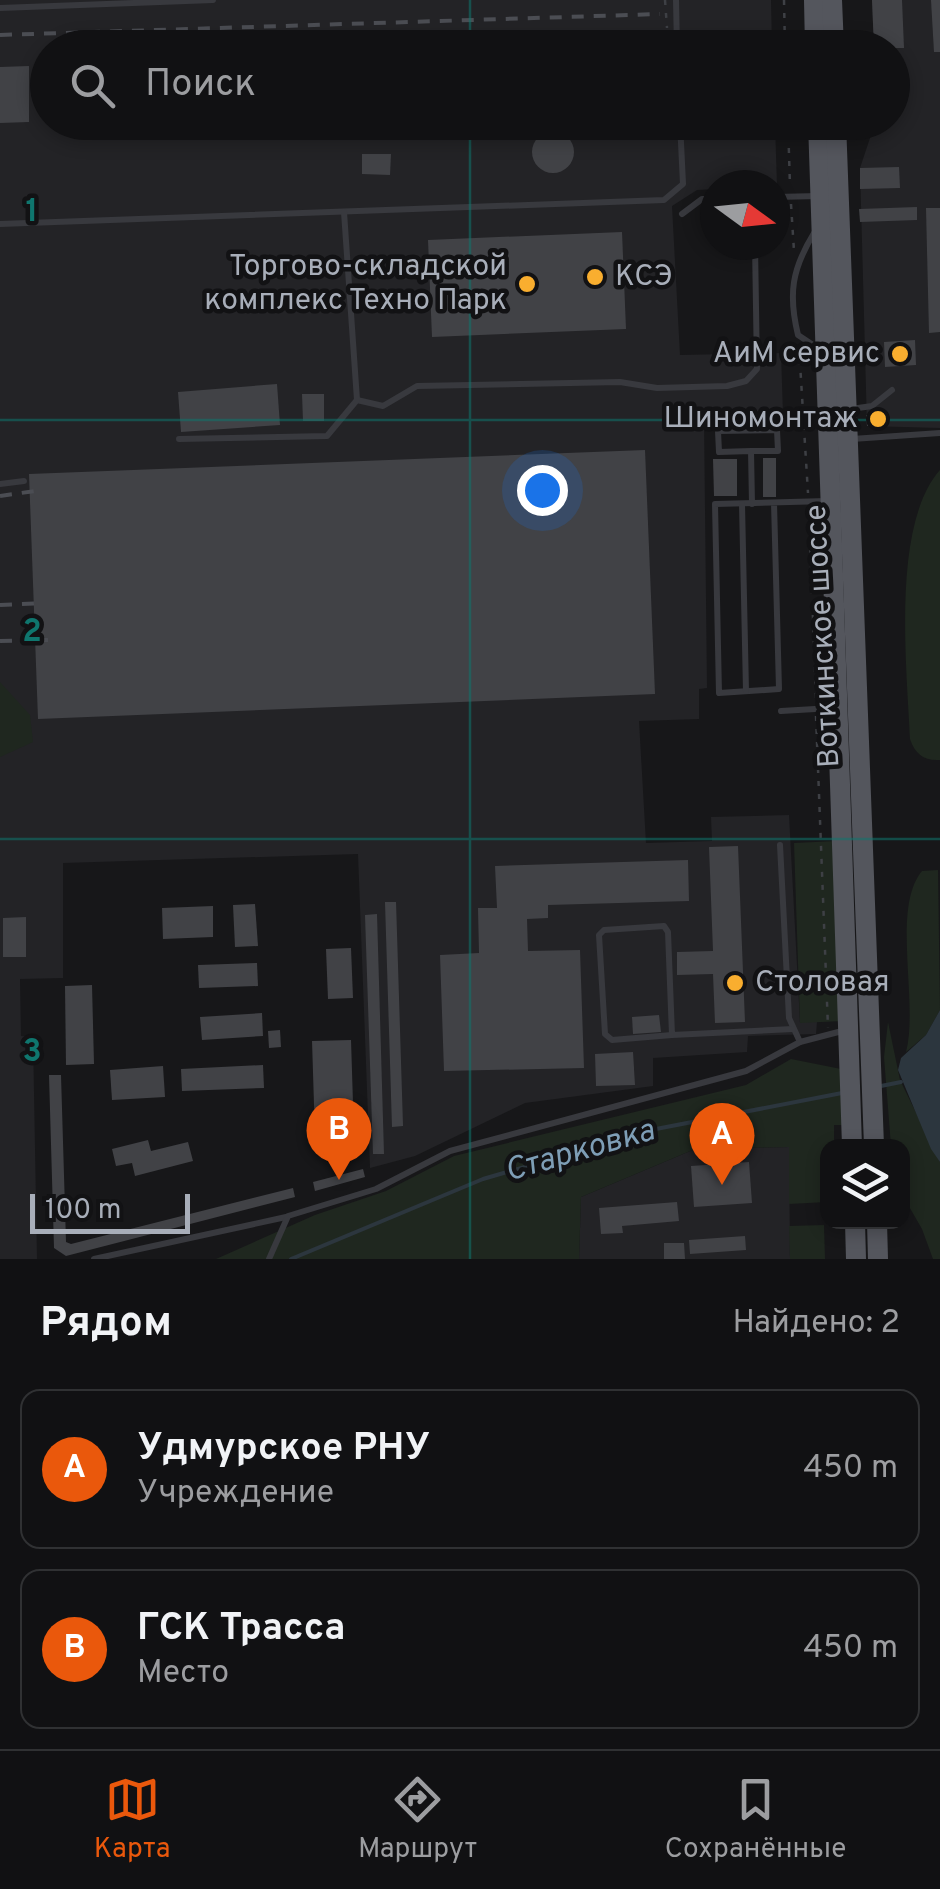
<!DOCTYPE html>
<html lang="ru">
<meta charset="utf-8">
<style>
:root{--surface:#111113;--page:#1e1f21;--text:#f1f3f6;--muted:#9c9da0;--line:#303133;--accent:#ea580c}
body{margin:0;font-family:Overpass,sans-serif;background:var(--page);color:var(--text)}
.controls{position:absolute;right:30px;bottom:30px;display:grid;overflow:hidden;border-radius:20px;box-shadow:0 5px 15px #0003}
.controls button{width:90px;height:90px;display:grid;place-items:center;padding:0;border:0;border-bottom:2px solid var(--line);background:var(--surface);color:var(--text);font:50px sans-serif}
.compass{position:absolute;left:700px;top:170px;width:90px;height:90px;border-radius:50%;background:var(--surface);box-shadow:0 5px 15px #0003;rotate:105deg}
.scale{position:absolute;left:30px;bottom:25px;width:160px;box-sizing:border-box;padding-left:10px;border:5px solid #a8aeb9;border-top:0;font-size:28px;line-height:35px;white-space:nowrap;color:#a8aeb9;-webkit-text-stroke:8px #121214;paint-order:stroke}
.you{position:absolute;left:542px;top:490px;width:35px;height:35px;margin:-25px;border:8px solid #fff;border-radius:50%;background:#1a73e8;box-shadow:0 0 0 15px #1a73e833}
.badge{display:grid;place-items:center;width:65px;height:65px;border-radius:50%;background:var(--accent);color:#fff;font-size:32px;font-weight:700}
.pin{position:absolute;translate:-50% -82px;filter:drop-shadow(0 2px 5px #0008)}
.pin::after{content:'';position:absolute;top:52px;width:35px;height:30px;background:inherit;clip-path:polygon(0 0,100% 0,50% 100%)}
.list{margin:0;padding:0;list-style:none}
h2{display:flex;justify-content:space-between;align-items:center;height:130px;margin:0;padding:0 40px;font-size:42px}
h2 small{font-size:32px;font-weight:400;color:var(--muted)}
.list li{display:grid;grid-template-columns:65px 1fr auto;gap:30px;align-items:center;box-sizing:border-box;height:160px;margin:0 20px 20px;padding:0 20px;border:2px solid var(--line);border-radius:20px}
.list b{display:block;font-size:38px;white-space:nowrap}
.list p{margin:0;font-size:32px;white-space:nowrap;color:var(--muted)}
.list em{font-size:32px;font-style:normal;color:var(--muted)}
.icon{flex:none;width:55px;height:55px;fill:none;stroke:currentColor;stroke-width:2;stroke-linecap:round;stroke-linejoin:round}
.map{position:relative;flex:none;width:940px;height:1259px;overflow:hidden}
.search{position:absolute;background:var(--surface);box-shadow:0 5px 15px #0003;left:30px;right:30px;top:30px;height:110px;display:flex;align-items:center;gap:25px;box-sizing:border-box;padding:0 35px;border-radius:55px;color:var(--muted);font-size:38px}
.sheet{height:490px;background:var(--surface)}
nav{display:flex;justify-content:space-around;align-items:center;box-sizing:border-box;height:140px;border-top:2px solid var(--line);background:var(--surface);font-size:28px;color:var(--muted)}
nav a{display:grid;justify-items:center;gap:5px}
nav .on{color:var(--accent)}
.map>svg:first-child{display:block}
</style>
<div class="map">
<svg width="940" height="1259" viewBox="0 0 940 1259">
<rect width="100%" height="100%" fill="#171719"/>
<g fill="#232326">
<polygon points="0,0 771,0 772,47 48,48 48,122 775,123 777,186 715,185 715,189 697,190 672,206 680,355 781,353 783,414 704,419 707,688 699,689 699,719 639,721 646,843 712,841 711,817 789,815 800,1022 817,1022 816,1034 748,1036 747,1052 653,1058 653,1086 525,1103 415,1156 370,1168 358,854 63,863 63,978 20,979 21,1036 33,1037 37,1259 0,1259"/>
<polygon points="872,0 940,0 940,428 867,426 860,168 875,123 892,122 892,48 874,47"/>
<polygon points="789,1147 790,1259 579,1259 581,1197 695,1149"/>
</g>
<g fill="#1f271f">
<path d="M940,470v290c-16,1 -25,-6 -30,-21 -3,-71 -19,-214 30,-269z"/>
<polygon points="0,682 30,715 33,742 0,757"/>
<polygon points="836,841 843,1021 800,1023 794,843"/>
<path d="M938,870l2,140 -14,25 -20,17c13,-49 -15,-144 16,-181z"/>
<polygon points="888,1022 900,1080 940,1162 940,1259 933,1259 922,1229 903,1196 902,1146 891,1146 884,1057"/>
<polygon points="791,1059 846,1070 846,1125 834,1125 834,1146 828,1146 827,1202 789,1204 789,1147 695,1149 581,1197 579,1259 216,1259 315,1215 386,1191 454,1156 746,1085"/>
<polygon points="824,1225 825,1259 790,1259 789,1226"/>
</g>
<polygon fill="#2c363e" points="940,1010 940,1162 931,1149 898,1070 901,1058 926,1035"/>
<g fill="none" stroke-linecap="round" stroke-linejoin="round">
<g stroke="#2c363e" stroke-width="4">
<polyline points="881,1086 901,1082"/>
<polyline points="291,1259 483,1179 656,1129 842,1093"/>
</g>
</g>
<g fill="#414246">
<polygon points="872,0 902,0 904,48 874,48"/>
<polygon points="931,0 940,0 940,52 934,52"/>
<polygon points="318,39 430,39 431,48 318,48"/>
<polygon points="29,66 29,122 0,123 0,67"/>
<polygon points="317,122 340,122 341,138 318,139"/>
<polygon points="496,122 532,122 515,135 504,132"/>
<polygon points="571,122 612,122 605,132 591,136 578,132"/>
<circle cx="553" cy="152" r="21"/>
<polygon points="362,154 391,154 390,175 362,174"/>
<polygon points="899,167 900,188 860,189 860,168"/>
<polygon points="917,207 917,220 860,222 859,209"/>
<polygon points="926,208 940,208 940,332 929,333"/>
<polygon points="622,232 626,329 432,337 428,240"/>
<polygon points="915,340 916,365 885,367 884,342"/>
<polygon points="277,384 280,425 181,432 178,392"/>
<polygon points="302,394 324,394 324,421 303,421"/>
<polygon points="888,413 889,424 867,426 866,415"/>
<polygon points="645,450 655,694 38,719 29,474"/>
<rect x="763" y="458" width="13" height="39"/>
<polygon points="713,459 737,459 737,496 714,496"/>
<polygon points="738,846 745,1022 715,1023 713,974 677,975 677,952 713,951 709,847"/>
<polygon points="688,860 689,901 548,905 548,918 527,919 528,951 580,950 584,1068 444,1071 440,955 479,953 478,908 497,908 495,866"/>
<polygon points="385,902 396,902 403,1126 392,1127"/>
<polygon points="255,904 258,946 235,947 233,905"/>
<polygon points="213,906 213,937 163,939 162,908"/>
<polygon points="377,914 384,1154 373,1154 365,915"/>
<polygon points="26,917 26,957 3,957 3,918"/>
<polygon points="351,948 353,998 328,999 326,949"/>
<polygon points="257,963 258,986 199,988 198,965"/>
<polygon points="92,985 94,1064 66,1065 65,986"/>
<polygon points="262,1013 263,1036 202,1040 200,1017"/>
<polygon points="659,1015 661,1032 633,1034 632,1017"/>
<polygon points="280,1030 281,1047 269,1048 268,1031"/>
<polygon points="351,1040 354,1135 315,1136 312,1041"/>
<polygon points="633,1052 635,1085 596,1086 595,1054"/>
<polygon points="263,1065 264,1088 182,1091 181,1069"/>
<polygon points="163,1066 165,1097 112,1100 110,1070"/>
<polygon points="49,1075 61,1075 66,1242 71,1244 293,1188 295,1197 66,1256 54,1248"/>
<polygon points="148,1140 151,1151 188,1142 193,1161 135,1176 132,1163 116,1166 112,1149"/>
<polygon points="749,1162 752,1203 694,1207 691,1166"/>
<polygon points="363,1169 365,1177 315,1191 313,1182"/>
<polygon points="677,1202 679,1221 622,1226 623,1233 601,1234 599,1208"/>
<polygon points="745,1236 746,1250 690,1254 689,1240"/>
<polygon points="664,1243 684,1243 685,1259 664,1259"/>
</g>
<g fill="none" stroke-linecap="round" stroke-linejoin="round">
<g stroke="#3e4045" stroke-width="2.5" stroke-dasharray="5 8" stroke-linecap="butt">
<polyline points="665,0 667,28"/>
<polyline points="784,0 785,48"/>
<polyline points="788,122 790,186"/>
<polyline points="791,204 794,251"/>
<polyline points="799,347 808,493"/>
<polyline points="809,511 816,698"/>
<polyline points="816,716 828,1028"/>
</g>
<g stroke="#38393e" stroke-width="6">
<polyline points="676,0 677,48"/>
<polyline points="0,8 213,0"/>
<polyline points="775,197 819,196"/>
<polyline points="682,214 702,199 715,199"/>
<polyline points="0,224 664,200 683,184 680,122"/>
<path d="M814,233c-22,36 -26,61 -16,102l24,16"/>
<polyline points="357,400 383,406 417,386 620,382 657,388 727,386 746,381 757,369 755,245"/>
<polyline points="851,409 872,406 892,390"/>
<polyline points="179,439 327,436 357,400 344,212"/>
<polyline points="852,439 940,433"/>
<polyline points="751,451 778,451 777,430 718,431 719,452 751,451 752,504"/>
<polyline points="0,484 24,481"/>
<polyline points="774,503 779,689 719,693 715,504 827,501"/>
<polyline points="742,504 746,691"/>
<polyline points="781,711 832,708"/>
<polyline points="780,845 789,1018 800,1042"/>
<polyline points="672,1035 612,1040 605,1034 599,935 604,930 664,926 668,932 672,1035 793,1029"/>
<polyline points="94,1259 286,1217"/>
<polyline points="269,1259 288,1216 376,1189 450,1151 746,1071 800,1042 846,1030"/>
</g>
<g stroke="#54565d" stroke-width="20">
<polyline points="814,0 815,48"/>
<polyline points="832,0 834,48"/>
<polyline points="818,122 852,1146"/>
<polyline points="836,122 874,1146"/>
<polyline points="855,1222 856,1259"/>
<polyline points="877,1222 878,1259"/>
</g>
<g stroke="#4b4d53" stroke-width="4" stroke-dasharray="12 10" stroke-linecap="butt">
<polyline points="0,35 660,14"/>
<polyline points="0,496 35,491"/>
<polyline points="0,605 42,603"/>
<polyline points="0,641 48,640"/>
</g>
</g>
<path fill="none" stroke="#0f766e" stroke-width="2.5" stroke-opacity="0.55" d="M470,0v48M470,122v1137M0,420h940M0,839h940"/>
<g fill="#f9ae2f" stroke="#121214" stroke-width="4">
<circle cx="595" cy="277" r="10"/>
<circle cx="527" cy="284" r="10"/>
<circle cx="900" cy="354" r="10"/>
<circle cx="878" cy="419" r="10"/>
<circle cx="735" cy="983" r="10"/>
</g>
<g text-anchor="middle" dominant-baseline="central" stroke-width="9" stroke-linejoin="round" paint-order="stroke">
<g font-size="30" fill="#a8aeb9" stroke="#121214" text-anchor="end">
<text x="507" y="267">Торгово-складской<tspan x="507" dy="34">комплекс Техно Парк</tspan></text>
<text x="615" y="277" text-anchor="start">КСЭ</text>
<text x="880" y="354">АиМ сервис</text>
<text x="858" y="419">Шиномонтаж</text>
<text x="755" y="983" text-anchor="start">Столовая</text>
</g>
<g font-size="30" fill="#a8aeb9" stroke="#121214">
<text transform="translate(824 636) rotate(-93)">Воткинское шоссе</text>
</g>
<g font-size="32" font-style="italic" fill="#7e9eb6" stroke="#121214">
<text transform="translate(580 1152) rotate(-16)">Старковка</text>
</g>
</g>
<g font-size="32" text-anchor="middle" font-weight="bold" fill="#0f766e" stroke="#121214" stroke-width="9" stroke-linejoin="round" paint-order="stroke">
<text x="32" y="221">1</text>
<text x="32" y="641">2</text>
<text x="32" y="1061">3</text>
</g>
</svg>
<div class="controls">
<button><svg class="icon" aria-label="layers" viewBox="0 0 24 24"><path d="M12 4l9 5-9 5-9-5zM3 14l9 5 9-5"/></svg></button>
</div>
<svg class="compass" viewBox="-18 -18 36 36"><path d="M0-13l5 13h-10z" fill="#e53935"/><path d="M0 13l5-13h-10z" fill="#9c9da0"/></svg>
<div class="scale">100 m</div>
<div class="you"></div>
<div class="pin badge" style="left:722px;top:1185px">A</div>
<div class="pin badge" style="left:339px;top:1180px">B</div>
<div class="search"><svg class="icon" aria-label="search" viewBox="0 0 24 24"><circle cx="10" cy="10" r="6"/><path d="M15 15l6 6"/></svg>Поиск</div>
</div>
<section class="sheet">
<h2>Рядом<small>Найдено: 2</small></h2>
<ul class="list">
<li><span class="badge">A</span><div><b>Удмурское РНУ</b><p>Учреждение</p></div><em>450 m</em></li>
<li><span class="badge">B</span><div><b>ГСК Трасса</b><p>Место</p></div><em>450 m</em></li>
</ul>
</section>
<nav>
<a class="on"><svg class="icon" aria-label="map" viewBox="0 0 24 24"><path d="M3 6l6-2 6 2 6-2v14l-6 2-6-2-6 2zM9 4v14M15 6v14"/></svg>Карта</a>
<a><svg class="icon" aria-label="directions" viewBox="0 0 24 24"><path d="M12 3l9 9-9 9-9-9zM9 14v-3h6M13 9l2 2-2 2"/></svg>Маршрут</a>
<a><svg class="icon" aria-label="saved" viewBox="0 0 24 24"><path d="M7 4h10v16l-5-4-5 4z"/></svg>Сохранённые</a>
</nav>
